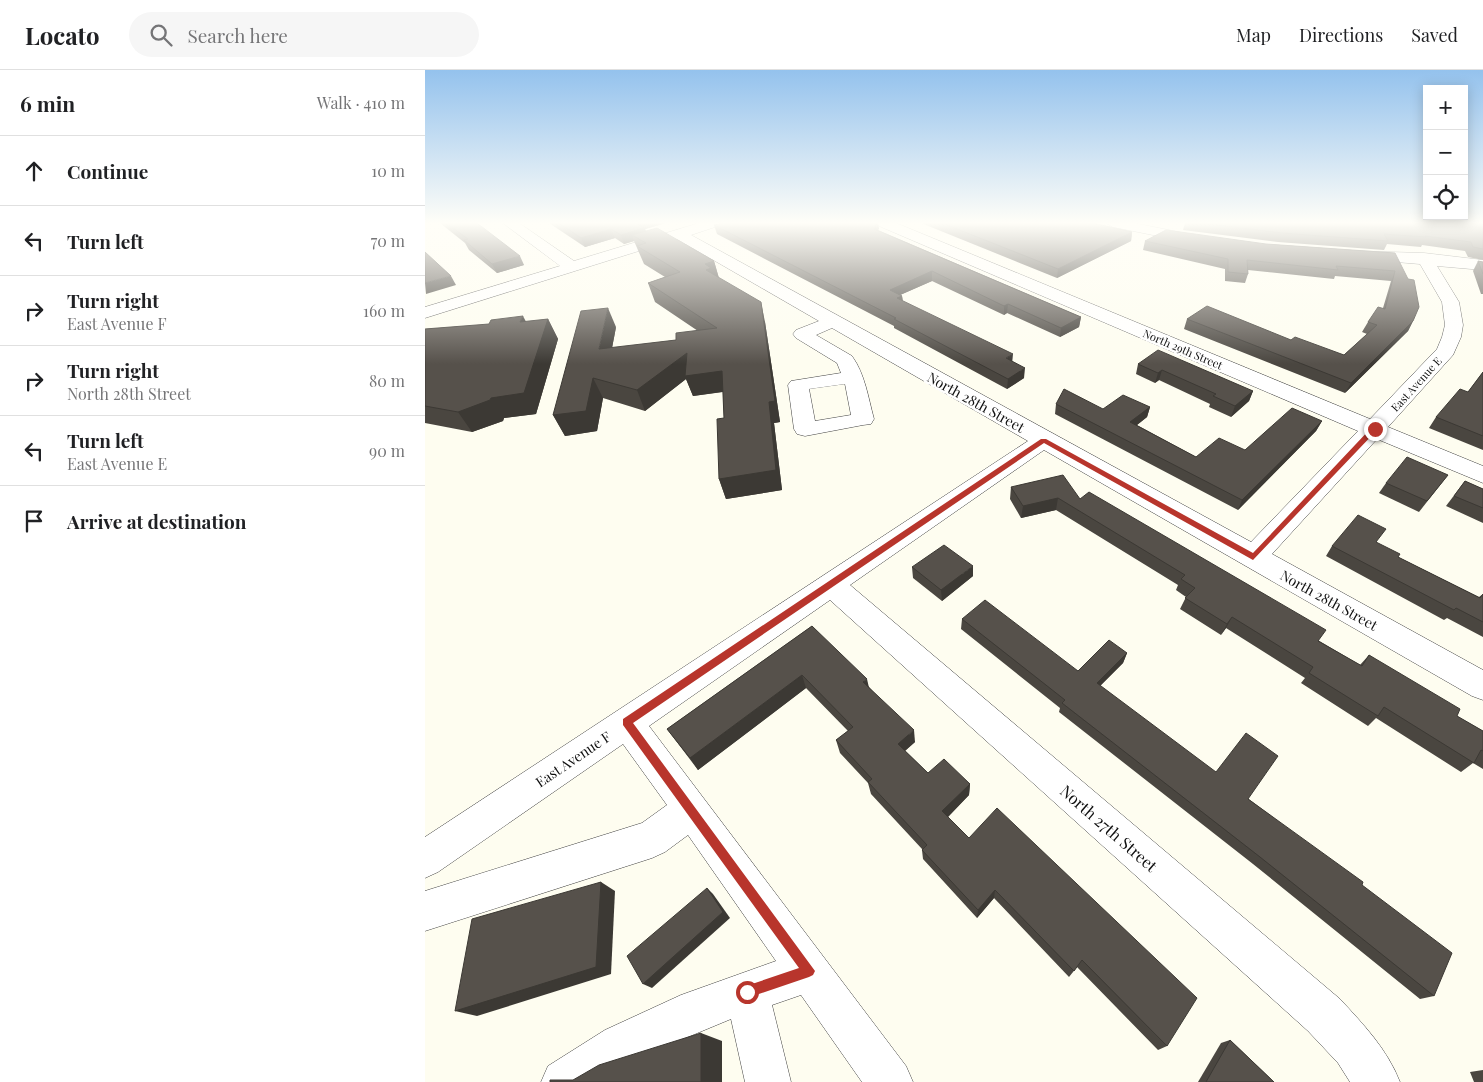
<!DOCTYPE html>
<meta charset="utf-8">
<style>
:root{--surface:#fff;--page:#f6f6f6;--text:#202124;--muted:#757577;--line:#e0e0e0}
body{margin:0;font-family:"Playfair Display",serif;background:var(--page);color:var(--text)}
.controls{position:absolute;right:15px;top:15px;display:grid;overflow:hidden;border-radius:0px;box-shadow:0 2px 12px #0003}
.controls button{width:45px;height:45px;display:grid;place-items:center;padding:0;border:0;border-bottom:1px solid var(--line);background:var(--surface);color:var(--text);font:25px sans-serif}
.stop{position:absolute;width:15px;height:15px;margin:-11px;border:4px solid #b8352c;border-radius:50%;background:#fff}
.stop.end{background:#b8352c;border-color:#fff;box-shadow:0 1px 5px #0008}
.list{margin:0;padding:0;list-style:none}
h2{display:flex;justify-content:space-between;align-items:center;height:65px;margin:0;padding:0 20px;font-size:21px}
h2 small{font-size:16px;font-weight:400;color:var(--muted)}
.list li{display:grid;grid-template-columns:32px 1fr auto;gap:15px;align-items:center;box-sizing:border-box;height:70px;padding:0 20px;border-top:1px solid var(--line)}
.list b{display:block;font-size:19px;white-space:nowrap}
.list p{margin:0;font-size:16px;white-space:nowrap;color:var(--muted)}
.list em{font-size:16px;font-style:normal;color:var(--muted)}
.icon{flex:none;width:28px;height:28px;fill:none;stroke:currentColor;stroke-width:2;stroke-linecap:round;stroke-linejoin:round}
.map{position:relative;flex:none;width:1058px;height:1012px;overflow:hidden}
header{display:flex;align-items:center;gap:30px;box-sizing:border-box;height:70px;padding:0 25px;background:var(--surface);border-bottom:1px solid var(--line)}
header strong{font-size:24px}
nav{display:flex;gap:28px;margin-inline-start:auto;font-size:18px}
.search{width:350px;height:45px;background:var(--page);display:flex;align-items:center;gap:12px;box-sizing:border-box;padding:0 18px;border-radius:28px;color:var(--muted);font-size:19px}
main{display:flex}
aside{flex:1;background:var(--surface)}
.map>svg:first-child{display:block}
</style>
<header>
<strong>Locato</strong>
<div class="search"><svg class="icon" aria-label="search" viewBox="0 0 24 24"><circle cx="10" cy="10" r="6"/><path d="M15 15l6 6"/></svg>Search here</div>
<nav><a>Map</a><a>Directions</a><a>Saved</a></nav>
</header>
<main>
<aside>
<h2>6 min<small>Walk · 410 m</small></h2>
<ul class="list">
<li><svg class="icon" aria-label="ahead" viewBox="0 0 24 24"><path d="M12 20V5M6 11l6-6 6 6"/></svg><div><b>Continue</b></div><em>10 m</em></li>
<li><svg class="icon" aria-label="left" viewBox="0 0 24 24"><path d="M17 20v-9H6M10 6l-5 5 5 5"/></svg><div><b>Turn left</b></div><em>70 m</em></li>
<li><svg class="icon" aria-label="right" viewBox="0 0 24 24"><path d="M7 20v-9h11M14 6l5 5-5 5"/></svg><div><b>Turn right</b><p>East Avenue F</p></div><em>160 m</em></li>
<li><svg class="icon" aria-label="right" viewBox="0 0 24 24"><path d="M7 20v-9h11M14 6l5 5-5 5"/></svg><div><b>Turn right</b><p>North 28th Street</p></div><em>80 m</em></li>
<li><svg class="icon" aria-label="left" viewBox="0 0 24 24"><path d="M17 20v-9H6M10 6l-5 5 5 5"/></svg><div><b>Turn left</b><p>East Avenue E</p></div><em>90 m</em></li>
<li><svg class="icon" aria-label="arrive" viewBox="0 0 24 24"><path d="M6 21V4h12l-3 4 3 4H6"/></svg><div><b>Arrive at destination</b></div></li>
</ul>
</aside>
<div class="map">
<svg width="1058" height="1012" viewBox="0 0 1058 1012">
<rect width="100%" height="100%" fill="#fefdf0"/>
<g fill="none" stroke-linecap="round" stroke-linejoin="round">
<g stroke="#414141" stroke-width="1">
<g id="minor">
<path d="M78,153h16l55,38 125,-38h21l-2,3 -27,9 560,307 107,-111 -479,-205 -2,-3h19l474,196 67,-70 5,-12 3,-12 -3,-23 -22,-38 -60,-5 -8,-5 3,-3 69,2 59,7v10l-46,-4 22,36 4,23 -2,12 -8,18 -65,72 95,39v17l-106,-44 -105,115 211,116v30l-11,-4 -428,-246 -194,135 490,414c24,26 47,50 60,83h-50l-12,-19 -30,-32 -478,-431 -181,126 257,340 7,16h-51l-61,-87 -29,10 19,77h-46l-14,-63 -65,27 -62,36h-63l7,-16 57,-36 76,-35 95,-34 -88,-126 -23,17 -13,6 -227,73v-40l217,-68 25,-18 -44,-61 -185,128 -13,6v-41l603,-396 -196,-113 -16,7 36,21c13,18 16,41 22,63l-3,5 -8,1 -58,11 -8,-2 -3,-5 -6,-44 3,-4 50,-8 -4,-10 -41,-25 -3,-4 3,-4 23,-9 -142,-82 -252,79v-11l135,-41zM420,314l6,31 -36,6 -6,-32z"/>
<polygon points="681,153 709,153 773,166 780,170 773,174 688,157"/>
</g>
</g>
<use href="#minor" fill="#fff" fill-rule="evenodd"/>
</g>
<g fill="#4a4640">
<polygon points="15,153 52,153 99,195 72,203 44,180 40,173"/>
<polygon points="124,153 241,153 220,159 221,161 289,191 294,208 340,252 355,352 349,353 357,420 301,429 294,409 299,348 298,322 268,326 261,309 220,341 178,328 172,361 140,366 128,345 191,257 187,278 251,270 273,261 230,232 223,213 240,207 219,194 209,171 199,174 190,168 160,177"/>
<polygon points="496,153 668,153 707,162 706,171 632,208"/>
<polygon points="760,153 1058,153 1058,190 1043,187 1040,181 997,175 996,177 962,174 959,180 853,172 758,160"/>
<polygon points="289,155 454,158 453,160 656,247 654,257 635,267 582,243 579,245 507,211 475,225 477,226 478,231 588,292 599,308 582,319 469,258 469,256 292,164"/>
<polygon points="720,171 841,174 970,183 988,251 983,261 920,323 759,259 762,249 866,270 919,285 942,264 937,262 943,252 958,238 966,211 910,206 909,209 823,200 823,204 820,213 800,211 800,199 718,180"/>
<polygon points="1053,191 1058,192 1058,224 1056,224 1048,201"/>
<polygon points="123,249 133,269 111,344 79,348 78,351 47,362 0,353 0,259 101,252"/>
<polygon points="713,294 828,321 824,331 806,347 784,337 785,334 734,310 730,313 711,304"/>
<polygon points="1058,302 1058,380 1004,358 1011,347 1043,322"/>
<polygon points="631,334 678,339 725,337 722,347 712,355 771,387 820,380 897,351 891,361 813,440 630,344"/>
<polygon points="1023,405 994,442 954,423 961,413"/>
<polygon points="1040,411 1058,419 1058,453 1021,436"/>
<polygon points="586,417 655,429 935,595 944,585 1032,646 1058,661 1058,699 1048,693 1036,702 951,648 943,656 876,613 880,608 801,558 796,565 755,539 761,527 751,520 753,515 631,440 596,448 585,429"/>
<polygon points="951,472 973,487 1054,527 1058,524 1058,567 1022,548 1019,550 901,486 907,476"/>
<polygon points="487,497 548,506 517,531 488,508"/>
<polygon points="537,549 653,601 702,583 698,593 675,616 937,815 1009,926 995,929 828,794 634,642 635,638 536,559"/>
<polygon points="387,556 444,617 490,672 480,681 503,703 545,714 544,725 523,747 742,976 733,980 652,897 644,907 569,828 552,848 498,789 497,780 497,779 446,724 443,713 415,683 411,670 423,661 381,618 273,700 242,659"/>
<polygon points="805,970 849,1012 773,1012 796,973"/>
<polygon points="1058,1000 1058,1012 1049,1012 1045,1002"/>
</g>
<g fill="#3c3934">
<polygon points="210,153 241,153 220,159 223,167 207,165 209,171 199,174 196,165"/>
<polygon points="451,153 453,153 454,158 450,167 449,159"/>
<polygon points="186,159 190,168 160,177 156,168"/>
<polygon points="707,162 706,171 632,208 633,199"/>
<polygon points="95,186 99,195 72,203 67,194"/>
<polygon points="289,191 294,209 286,218 280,194"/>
<polygon points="507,201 507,211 466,229 465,220"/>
<polygon points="26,206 31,215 1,224 0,213"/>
<polygon points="477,226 478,235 472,228"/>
<polygon points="336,232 340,252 355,352 349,353 357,420 301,429 294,409 344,332"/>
<polygon points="583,234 582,243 579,245 579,236"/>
<polygon points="183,238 191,257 183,299 174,279"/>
<polygon points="98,246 108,265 95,252"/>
<polygon points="656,247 654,257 635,267 636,258"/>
<polygon points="123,249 133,269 111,344 79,348 78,351 47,362 33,342 66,328"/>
<polygon points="988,251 983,261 920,323 926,313"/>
<polygon points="262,283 297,301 303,321 268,326 261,309 220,341 212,320"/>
<polygon points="588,284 587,294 581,288"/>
<polygon points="600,298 599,308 582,319 583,309"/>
<polygon points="737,300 734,310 730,313 733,303"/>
<polygon points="168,308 178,328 172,361 140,366 128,345"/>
<polygon points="828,321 824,331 806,347 810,336"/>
<polygon points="725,337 722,347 703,362 705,352"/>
<polygon points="897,351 891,361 813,440 817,430"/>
<polygon points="633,428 631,440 596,448 598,436"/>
<polygon points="548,496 548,506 517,531 516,520"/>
<polygon points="807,547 801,558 796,565 802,554"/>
<polygon points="702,583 698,593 668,623 672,613"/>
<polygon points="377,605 381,618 273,700 265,688"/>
<polygon points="442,609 445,622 438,612"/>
<polygon points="489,660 490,672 475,685 473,674"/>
<polygon points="545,714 544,725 518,752 517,741"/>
<polygon points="176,812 190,821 186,904 52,946 30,941"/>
<polygon points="282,818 288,824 305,848 227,918 218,914"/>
<polygon points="570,820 569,828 552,848 553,840"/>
<polygon points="276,963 297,971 297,1012 276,1012"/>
</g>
<g fill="#56514b" stroke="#3c3934">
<polygon points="21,153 52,153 95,186 67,194 39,170 43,169"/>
<polygon points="134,153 211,153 219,158 196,165 186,159 156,168"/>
<polygon points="298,153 451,153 449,159 656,247 636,258 583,234 579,236 507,201 465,220 477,226 472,228 588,284 581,288 600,298 583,309 469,249 471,248 289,155"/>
<polygon points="517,153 668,153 707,162 633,199"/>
<polygon points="776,153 1058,153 1058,179 1048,177 1046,172 1000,166 1001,167 959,164 963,171 857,163"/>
<polygon points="232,158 289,191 280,194 286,198 281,200 336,232 350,331 344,332 351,400 294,409 292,349 299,348 297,301 260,306 262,283 212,320 168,308 161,341 128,345 156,241 183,238 174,279 251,270 251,263 292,258 223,213 255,202 212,176 221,173 207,165"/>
<polygon points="741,160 841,174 970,183 983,209 989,210 994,237 988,251 926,313 762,249 782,236 866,270 870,267 919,285 952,255 943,252 953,237 960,239 970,201 911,196 913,200 822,190 823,204 803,202 803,189 720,171"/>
<polygon points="0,182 26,206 0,213"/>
<polygon points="1053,191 1058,192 1058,204"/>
<polygon points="98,246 95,252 123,249 99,323 66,328 65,330 33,342 0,336 0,259 64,254 66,250"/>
<polygon points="733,280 828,321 810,336 788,326 791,324 737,300 733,303 713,294"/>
<polygon points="1058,302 1058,366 1011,347 1035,319 1043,322"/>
<polygon points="639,319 678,339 698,325 725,337 705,352 771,387 794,368 820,380 867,338 897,351 817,430 631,334"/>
<polygon points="982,387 1023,405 1002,431 961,413"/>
<polygon points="638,405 655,429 664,422 901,560 893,571 937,596 944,585 1035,639 1032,646 1058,661 1058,681 1056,680 1049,693 959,637 953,646 884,603 888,597 807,547 802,554 760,528 770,518 756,509 760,505 633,428 598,436 586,417"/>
<polygon points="1040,411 1058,419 1058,438 1029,426"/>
<polygon points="933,445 961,459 951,472 975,484 973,487 1055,528 1058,524 1058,552 1031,538 1029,540 907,476"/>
<polygon points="519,475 548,496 516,520 487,497"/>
<polygon points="560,530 653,601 684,570 702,583 672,613 791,702 821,663 853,686 823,729 938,812 937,815 1027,883 1009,926 835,787 637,633 640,630 537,549"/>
<polygon points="387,556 442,609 438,612 489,660 473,674 503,703 519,689 545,714 517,741 544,768 572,738 772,928 742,976 657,890 649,901 570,820 553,840 497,780 502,775 443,712 447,709 411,670 428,657 377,605 265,688 242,659"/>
<polygon points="176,812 171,897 30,941 47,849"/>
<polygon points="282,818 298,842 218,914 202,886"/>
<polygon points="276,963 276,1012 125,1012 125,1010 148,1010 174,995"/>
<polygon points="805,970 849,1012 781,1012"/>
</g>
<linearGradient id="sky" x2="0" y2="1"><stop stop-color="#94c2ed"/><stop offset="0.52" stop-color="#fffef8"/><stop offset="1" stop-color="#fffef8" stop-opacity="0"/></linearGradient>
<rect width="1058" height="294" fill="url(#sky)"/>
<polygon fill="#b8352c" points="947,357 953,359 828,490 619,373 208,653 390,901 388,905 384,907 322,928 318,926 316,922 318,917 374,898 198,655 198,649 616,369 621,369 828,483"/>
<g text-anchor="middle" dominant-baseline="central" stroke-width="5" stroke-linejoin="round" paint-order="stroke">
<g font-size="11" fill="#0e0e0e" stroke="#fff">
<text transform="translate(758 279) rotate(23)">North 29th Street</text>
<text transform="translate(991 314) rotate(-48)">East Avenue E</text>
</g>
<g font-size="14" fill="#0e0e0e" stroke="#fff">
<text transform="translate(551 332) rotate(29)">North 28th Street</text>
<text transform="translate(904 530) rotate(29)">North 28th Street</text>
<text transform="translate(148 689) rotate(-34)">East Avenue F</text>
</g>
<g font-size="16" fill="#0e0e0e" stroke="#fff">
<text transform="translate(684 758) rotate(41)">North 27th Street</text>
</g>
</g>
</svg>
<div class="controls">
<button>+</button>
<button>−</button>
<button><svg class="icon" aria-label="locate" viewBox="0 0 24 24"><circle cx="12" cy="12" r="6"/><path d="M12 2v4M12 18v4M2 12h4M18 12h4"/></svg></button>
</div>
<div class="stop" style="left:322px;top:922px"></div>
<div class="stop end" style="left:950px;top:359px"></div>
</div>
</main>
